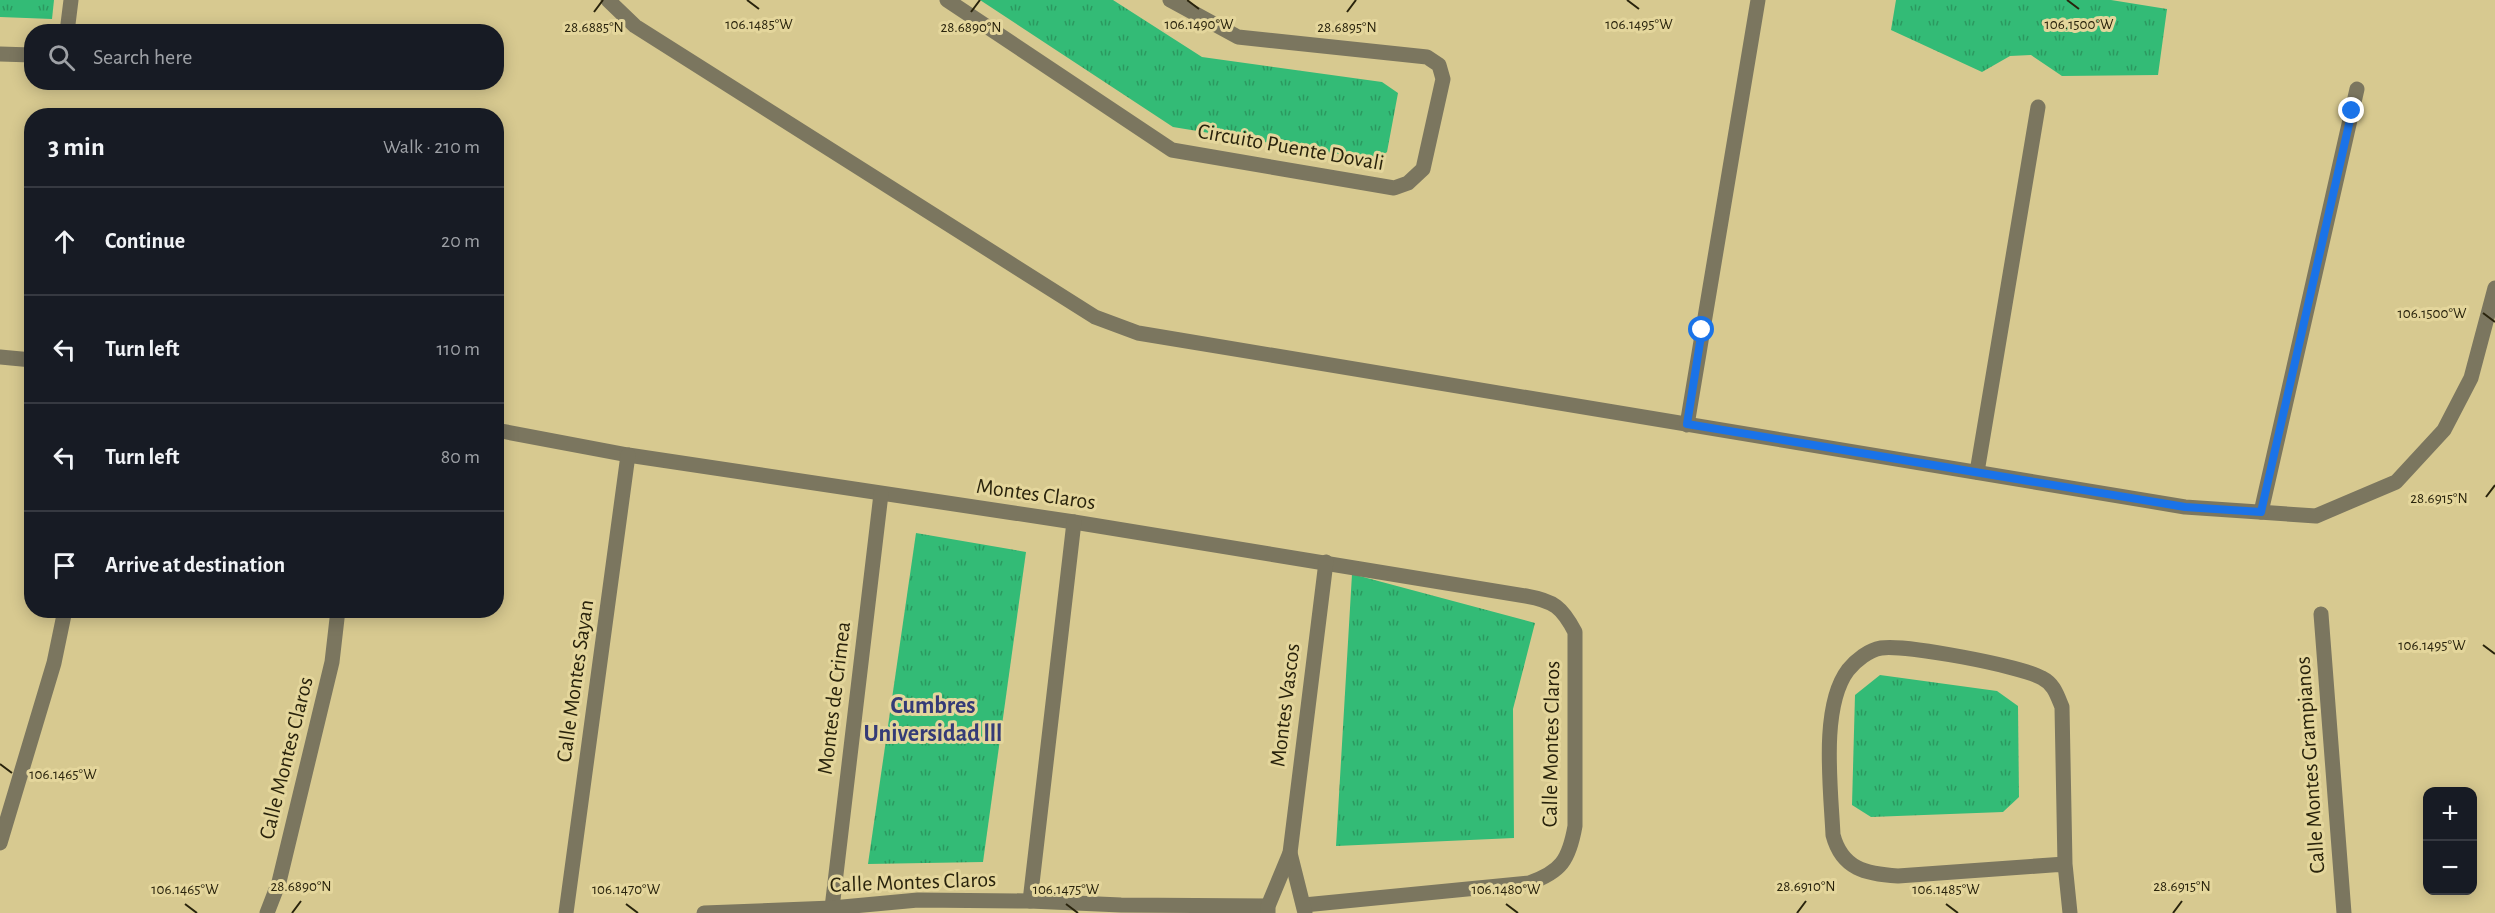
<!DOCTYPE html>
<meta charset="utf-8">
<style>
:root{--surface:#171b24;--page:#242831;--text:#f1f3f6;--muted:#9ea1a6;--line:#363941}
body{margin:0;font-family:"Alegreya Sans",sans-serif;background:var(--page);color:var(--text)}
.controls{position:absolute;right:18px;bottom:18px;display:grid;overflow:hidden;border-radius:12px;box-shadow:0 3px 15px #0003}
.controls button{width:54px;height:54px;display:grid;place-items:center;padding:0;border:0;border-bottom:2px solid var(--line);background:var(--surface);color:var(--text);font:30px sans-serif}
.stop{position:absolute;width:18px;height:18px;margin:-14px;border:4px solid #1a73e8;border-radius:50%;background:#fff}
.stop.end{background:#1a73e8;border-color:#fff;box-shadow:0 2px 6px #0008}
.list{margin:0;padding:0;list-style:none}
h2{display:flex;justify-content:space-between;align-items:center;height:78px;margin:0;padding:0 24px;font-size:26px}
h2 small{font-size:20px;font-weight:400;color:var(--muted)}
.list li{display:grid;grid-template-columns:39px 1fr auto;gap:18px;align-items:center;box-sizing:border-box;height:108px;padding:0 24px;border-top:2px solid var(--line)}
.list b{display:block;font-size:22px;white-space:nowrap}
.list em{font-size:20px;font-style:normal;color:var(--muted)}
.icon{flex:none;width:33px;height:33px;fill:none;stroke:currentColor;stroke-width:2;stroke-linecap:round;stroke-linejoin:round}
.map{position:relative;flex:none;width:2495px;height:913px;overflow:hidden}
.search{position:absolute;background:var(--surface);box-shadow:0 3px 15px #0003;left:24px;top:24px;width:480px;height:66px;display:flex;align-items:center;gap:15px;box-sizing:border-box;padding:0 21px;border-radius:24px;color:var(--muted);font-size:22px}
.panel{position:absolute;background:var(--surface);box-shadow:0 3px 15px #0003;left:24px;top:108px;width:480px;height:510px;border-radius:24px}
.map>svg:first-child{display:block}
</style>
<div class="map">
<svg width="2495" height="913" viewBox="0 0 2495 913">
<defs>
<pattern id="park-tufts" width="24" height="20" patternUnits="userSpaceOnUse" patternTransform="scale(1.5)"><rect width="24" height="20" fill="#33bb76"/><path d="M3 7l-1-3M5 7V3M7 7l1-3M15 17l-1-3M17 17v-4M19 17l1-3" fill="none" stroke="#2b985f"/></pattern>
</defs>
<rect width="100%" height="100%" fill="#d7c990"/>
<g fill="url(#park-tufts)">
<polygon points="0,0 54,0 52,19 0,17"/>
<polygon points="980,0 1113,0 1202,57 1382,82 1398,93 1387,152 1375,160 1173,127"/>
<polygon points="1896,0 2111,0 2167,9 2158,75 2062,76 2031,55 2010,56 1982,72 1891,30"/>
<polygon points="916,533 1026,552 983,862 868,864"/>
<polygon points="1352,574 1535,623 1513,709 1514,838 1336,846"/>
<polygon points="1880,675 1997,691 2018,706 2019,797 2003,812 1871,817 1852,805 1855,695"/>
</g>
<g fill="none" stroke-linecap="round" stroke-linejoin="round">
<g stroke="#7b765f" stroke-width="15">
<polyline points="608,0 635,26 1095,317 1138,333 2185,507 2316,516 2396,482 2444,430 2471,378 2495,288"/>
<polyline points="947,0 1172,150 1394,188 1408,183 1423,169 1443,79 1439,65 1427,57 1238,37 1170,0"/>
<polyline points="67,32 71,0"/>
<polyline points="0,54 32,55"/>
<polyline points="0,357 32,360"/>
<polyline points="1687,425 1758,0"/>
<path d="M496,430l132,25 446,67 452,74c28,5 36,11 49,36v194c-6,34 -14,46 -46,57l-225,22"/>
<polyline points="1977,472 2038,107"/>
<polyline points="2261,512 2357,89"/>
<polyline points="2321,614 2344,913"/>
<polyline points="0,843 54,663 65,610"/>
<polyline points="1290,853 1305,913"/>
<path d="M2065,864l-167,12c-32,-2 -56,-7 -65,-41 -2,-45 -13,-128 15,-165 8,-10 21,-20 33,-22 24,-4 140,18 161,30 12,6 15,17 20,29l3,157 5,49"/>
<polyline points="1030,901 1074,522"/>
<polyline points="832,908 881,494"/>
<polyline points="267,913 279,882 332,662 338,610"/>
<polyline points="566,913 628,455"/>
<polyline points="704,913 832,908 918,900 1030,901 1121,905 1268,906"/>
<polyline points="1268,913 1268,906 1290,853 1326,562"/>
</g>
</g>
<g fill="none" stroke-linecap="round" stroke-linejoin="round">
<polyline stroke="#1a73e8" stroke-width="8" points="1702,330 1687,424 2185,507 2261,512 2352,111"/>
</g>
<path fill="none" stroke="#29230c" stroke-width="2" d="M747,0l12,9M1187,0l12,9M1627,0l12,9M2067,0l12,9M594,12l9,-12M971,12l9,-12M1347,12l9,-12M2483,313l12,9M2486,497l9,-12M2483,645l12,9M0,764l12,9M185,904l12,9M626,904l12,9M1066,904l12,9M1506,904l12,9M1946,904l12,9M292,913l9,-12M1797,913l9,-12M2173,913l9,-12"/>
<g text-anchor="middle" dominant-baseline="central" stroke-width="6" stroke-linejoin="round" paint-order="stroke">
<g font-size="22" fill="#29230c" stroke="#e4d69c">
<text transform="translate(1291 147) rotate(10)">Circuito Puente Dovali</text>
<text transform="translate(1036 494) rotate(8)">Montes Claros</text>
<text transform="translate(575 681) rotate(-82)">Calle Montes Sayan</text>
<text transform="translate(834 698) rotate(-83)">Montes de Crimea</text>
<text transform="translate(1285 705) rotate(-83)">Montes Vascos</text>
<text transform="translate(1551 744) rotate(-89)">Calle Montes Claros</text>
<text transform="translate(286 758) rotate(-76)">Calle Montes Claros</text>
<text transform="translate(2310 765) rotate(-94)">Calle Montes Grampianos</text>
<text transform="translate(913 882) rotate(-2)">Calle Montes Claros</text>
</g>
<g font-size="24" font-weight="bold" fill="#353b77" stroke="#e4d69c">
<text x="933" y="706">Cumbres<tspan x="933" dy="28">Universidad lll</tspan></text>
</g>
</g>
<g font-size="15" text-anchor="middle" fill="#29230c" stroke="#e4d69c" stroke-width="6" stroke-linejoin="round" paint-order="stroke">
<text x="759" y="29">106.1485°W</text>
<text x="1199" y="29">106.1490°W</text>
<text x="2079" y="29">106.1500°W</text>
<text x="1639" y="29">106.1495°W</text>
<text x="594" y="32">28.6885°N</text>
<text x="971" y="32">28.6890°N</text>
<text x="1347" y="32">28.6895°N</text>
<text x="2432" y="318">106.1500°W</text>
<text x="2439" y="503">28.6915°N</text>
<text x="2432" y="650">106.1495°W</text>
<text x="63" y="779">106.1465°W</text>
<text x="301" y="891">28.6890°N</text>
<text x="1806" y="891">28.6910°N</text>
<text x="2182" y="891">28.6915°N</text>
<text x="185" y="894">106.1465°W</text>
<text x="626" y="894">106.1470°W</text>
<text x="1066" y="894">106.1475°W</text>
<text x="1506" y="894">106.1480°W</text>
<text x="1946" y="894">106.1485°W</text>
</g>
</svg>
<div class="controls">
<button>+</button>
<button>−</button>
</div>
<div class="stop" style="left:1702px;top:330px"></div>
<div class="stop end" style="left:2352px;top:111px"></div>
<div class="search"><svg class="icon" aria-label="search" viewBox="0 0 24 24"><circle cx="10" cy="10" r="6"/><path d="M15 15l6 6"/></svg>Search here</div>
<section class="panel">
<h2>3 min<small>Walk · 210 m</small></h2>
<ul class="list">
<li><svg class="icon" aria-label="ahead" viewBox="0 0 24 24"><path d="M12 20V5M6 11l6-6 6 6"/></svg><div><b>Continue</b></div><em>20 m</em></li>
<li><svg class="icon" aria-label="left" viewBox="0 0 24 24"><path d="M17 20v-9H6M10 6l-5 5 5 5"/></svg><div><b>Turn left</b></div><em>110 m</em></li>
<li><svg class="icon" aria-label="left" viewBox="0 0 24 24"><path d="M17 20v-9H6M10 6l-5 5 5 5"/></svg><div><b>Turn left</b></div><em>80 m</em></li>
<li><svg class="icon" aria-label="arrive" viewBox="0 0 24 24"><path d="M6 21V4h12l-3 4 3 4H6"/></svg><div><b>Arrive at destination</b></div></li>
</ul>
</section>
</div>
